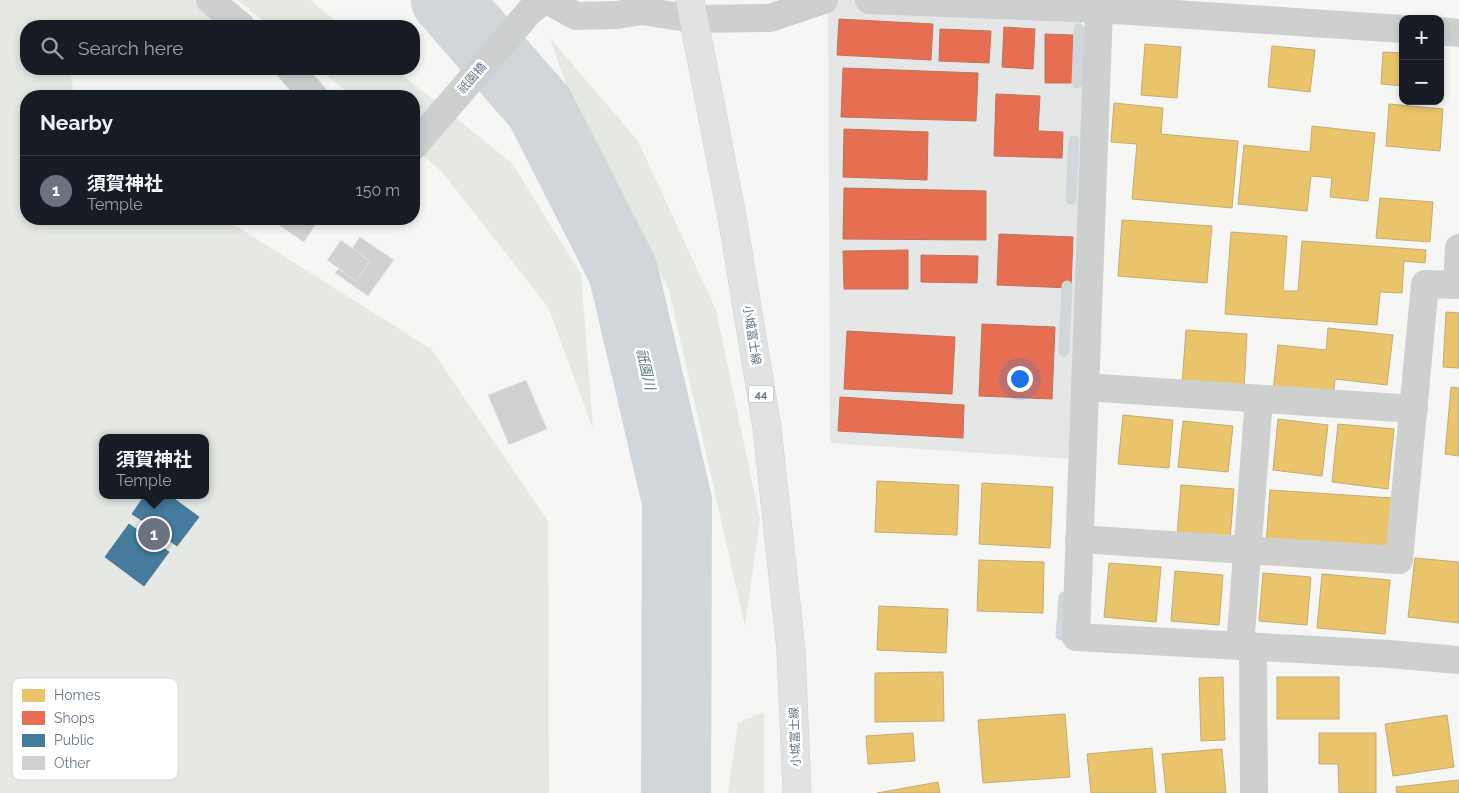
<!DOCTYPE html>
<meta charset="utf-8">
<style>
:root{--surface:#171b24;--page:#242831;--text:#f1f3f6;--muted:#9ea1a6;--line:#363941;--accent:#98a3ae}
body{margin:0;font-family:Raleway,"Noto Sans JP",sans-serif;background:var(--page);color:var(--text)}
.controls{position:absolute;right:15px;top:15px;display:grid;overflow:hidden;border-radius:10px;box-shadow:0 2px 8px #0003}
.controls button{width:45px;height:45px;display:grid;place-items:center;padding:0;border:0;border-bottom:1px solid var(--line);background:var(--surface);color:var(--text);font:25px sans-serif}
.you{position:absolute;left:1019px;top:378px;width:18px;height:18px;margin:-12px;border:4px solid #fff;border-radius:50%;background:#1a73e8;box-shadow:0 0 0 8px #1a73e833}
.badge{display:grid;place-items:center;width:32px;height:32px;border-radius:50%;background:var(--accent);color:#fff;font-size:16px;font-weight:700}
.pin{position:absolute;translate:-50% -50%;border:2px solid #fff;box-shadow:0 1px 5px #0006}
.popup{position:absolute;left:99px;top:434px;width:110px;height:65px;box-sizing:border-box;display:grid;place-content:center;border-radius:10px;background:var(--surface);filter:drop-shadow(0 1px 4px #0005);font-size:16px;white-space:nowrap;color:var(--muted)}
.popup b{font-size:19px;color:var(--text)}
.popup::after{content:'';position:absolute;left:50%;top:100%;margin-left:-10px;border:10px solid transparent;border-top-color:var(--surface)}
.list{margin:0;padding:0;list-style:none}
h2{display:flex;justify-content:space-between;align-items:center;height:65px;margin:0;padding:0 20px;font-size:21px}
h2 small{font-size:16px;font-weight:400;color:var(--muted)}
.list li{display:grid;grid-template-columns:32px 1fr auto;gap:15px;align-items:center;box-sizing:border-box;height:70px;padding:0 20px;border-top:1px solid var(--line)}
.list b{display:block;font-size:19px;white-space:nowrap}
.list p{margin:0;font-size:16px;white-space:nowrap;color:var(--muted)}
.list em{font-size:16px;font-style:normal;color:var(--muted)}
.icon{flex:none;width:28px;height:28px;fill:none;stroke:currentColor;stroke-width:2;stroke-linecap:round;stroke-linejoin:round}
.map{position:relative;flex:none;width:1459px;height:793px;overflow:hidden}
.search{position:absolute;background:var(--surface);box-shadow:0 2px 8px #0003;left:20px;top:20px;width:400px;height:55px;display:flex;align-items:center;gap:12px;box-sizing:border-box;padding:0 18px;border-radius:20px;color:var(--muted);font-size:19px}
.panel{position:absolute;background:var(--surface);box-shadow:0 2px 8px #0003;left:20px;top:90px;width:400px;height:135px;border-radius:20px}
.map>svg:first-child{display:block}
</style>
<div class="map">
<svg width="1459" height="793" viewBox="0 0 1459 793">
<rect width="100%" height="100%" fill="#f6f6f5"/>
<polygon fill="#e5e6e6" points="828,0 1069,0 1086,32 1071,459 830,443"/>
<g fill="#e6e9e3" fill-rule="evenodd">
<path d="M0,0h195l20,16 -8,10h-181v43h44l4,27h-48v123h199l206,130 117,172 1,272h-549zM103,438h102v57h-102z"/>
<polygon points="238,0 310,0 342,26 269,26"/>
<polygon points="550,38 638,141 716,310 760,519 745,626 669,290 578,119"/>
<polygon points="319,69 395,69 512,163 581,274 593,429 548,307 442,172 414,148 414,96 352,96"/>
<polygon points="764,712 764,793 728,793 738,723"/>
</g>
<g fill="#e9c46a" stroke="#c1ad73">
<polygon points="1145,44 1181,47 1177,98 1141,95"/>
<polygon points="1272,46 1315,50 1310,92 1268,87"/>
<polygon points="1383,52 1403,53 1403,86 1381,84"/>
<polygon points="1114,103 1163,108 1161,134 1238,141 1232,208 1132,199 1137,144 1111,142"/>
<polygon points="1389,104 1443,109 1440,151 1386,146"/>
<polygon points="1312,126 1375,133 1368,201 1330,197 1332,178 1311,176 1307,211 1238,204 1244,145 1310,152"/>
<polygon points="1380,198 1433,202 1430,242 1376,238"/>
<polygon points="1122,220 1212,226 1207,283 1118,276"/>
<polygon points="1231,232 1287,236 1283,291 1298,291 1302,241 1426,250 1425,263 1404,261 1402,293 1380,292 1377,325 1225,314"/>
<polygon points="1446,312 1459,313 1459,368 1443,367"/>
<polygon points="1328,328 1393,335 1387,385 1335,379 1333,398 1273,392 1278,345 1326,350"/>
<polygon points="1186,330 1247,334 1244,388 1182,384"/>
<polygon points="1451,387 1459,388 1459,456 1445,454"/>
<polygon points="1123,415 1173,420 1169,468 1118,464"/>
<polygon points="1278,419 1328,425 1322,476 1273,470"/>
<polygon points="1183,421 1233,426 1228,472 1178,467"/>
<polygon points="1338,424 1394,429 1388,489 1332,482"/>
<polygon points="877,481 959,485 957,535 875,532"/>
<polygon points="982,483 1053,487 1050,548 979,544"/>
<polygon points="1181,485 1234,489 1230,541 1177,536"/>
<polygon points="1270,490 1392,498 1388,554 1266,545"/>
<polygon points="1415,558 1459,562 1459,623 1408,617"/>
<polygon points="979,560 1044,562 1043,613 977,611"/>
<polygon points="1109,563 1161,567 1156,622 1104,617"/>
<polygon points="1175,571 1223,575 1219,625 1171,621"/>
<polygon points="1263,573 1311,577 1307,625 1259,621"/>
<polygon points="1322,574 1390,580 1385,634 1317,628"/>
<polygon points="879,606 948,609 946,653 877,650"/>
<polygon points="943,672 944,721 875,722 875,673"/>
<polygon points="1223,677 1225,740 1201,741 1199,678"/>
<rect x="1277" y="677" width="62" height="42"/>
<polygon points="1065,714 1070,777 983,783 978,720"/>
<polygon points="1447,715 1454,767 1393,776 1385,724"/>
<polygon points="913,733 915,761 868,764 866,736"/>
<polygon points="1319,733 1376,733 1376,793 1339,793 1338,764 1319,764"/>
<polygon points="1152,748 1156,793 1091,793 1087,754"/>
<polygon points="1222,749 1226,793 1166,793 1162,754"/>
<polygon points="1459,780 1459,793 1397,793 1396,787"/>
<polygon points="938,782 940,793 877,793"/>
</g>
<g fill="#e76f51" stroke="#c07161">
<polygon points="839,19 933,24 931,60 837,55"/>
<polygon points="1004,27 1035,29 1033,69 1002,67"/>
<polygon points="940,29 991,31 989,63 939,61"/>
<polygon points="1045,34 1073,35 1073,83 1045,83"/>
<polygon points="843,68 978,73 976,121 841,117"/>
<polygon points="996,94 1040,96 1038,131 1063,132 1062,158 994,156"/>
<polygon points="844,129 928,132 927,180 843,177"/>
<polygon points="844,188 986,191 986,240 843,239"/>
<polygon points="999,234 1073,237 1071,288 997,285"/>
<polygon points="908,250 908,289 844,289 843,251"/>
<polygon points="921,255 978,256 977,283 921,282"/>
<polygon points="982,324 1055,327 1052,399 979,396"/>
<polygon points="847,331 955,337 952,394 844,389"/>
<polygon points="840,397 964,405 963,438 838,431"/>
</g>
<polygon fill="#457b9d" stroke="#4f7a96" points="145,495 169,495 199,517 177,546 163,536 157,544 169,552 144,586 105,557 129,524 140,532 146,523 132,514"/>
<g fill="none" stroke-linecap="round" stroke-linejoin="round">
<g stroke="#d0d6da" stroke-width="11">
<polyline points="1077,83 1079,29"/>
<polyline points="1071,199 1074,141"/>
<polyline points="1064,351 1067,286"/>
<polyline points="1061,635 1064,597"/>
</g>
<polyline stroke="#d0d6da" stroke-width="70" points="446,0 540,108 623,271 677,501 676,793"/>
</g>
<g fill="#d0d1d1" stroke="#e6e6e4">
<polygon points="276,219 319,219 304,242 274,222"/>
<polygon points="360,237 394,260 368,296 335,273"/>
<polygon points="341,240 370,261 356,281 327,260"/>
<polygon points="526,380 547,429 509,445 488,395"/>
</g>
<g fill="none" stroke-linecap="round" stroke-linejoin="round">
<g stroke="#d1d2d3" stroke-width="29">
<polyline id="major" points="690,0 733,222 767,428 791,650 797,793"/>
</g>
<g stroke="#ced0d0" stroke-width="28">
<polyline points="210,0 241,26"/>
<polyline points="547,0 576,16 617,15 642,11 693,19 770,18 824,0"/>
<polyline points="869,0 1099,9 1403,29"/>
<polyline points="1099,9 1076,637 1389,654 1459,660"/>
<polyline points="1440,31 1459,33"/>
<polyline points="290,69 314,96"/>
<polyline points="414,146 530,11 544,0"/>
<polyline points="1085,387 1414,409"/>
<polyline points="1079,539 1399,560 1425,284 1457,285 1459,248"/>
<polyline points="1240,646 1259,399"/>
<polyline points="1253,647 1254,793"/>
</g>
<use href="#major" stroke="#e1e2e2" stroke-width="28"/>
</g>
<g text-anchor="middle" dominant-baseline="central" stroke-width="5" stroke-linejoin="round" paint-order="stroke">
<rect fill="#fff" stroke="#93a0ab" stroke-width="1" x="748.5" y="385.5" width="25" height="17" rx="4"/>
<g font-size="11" font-weight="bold" fill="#657787">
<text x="761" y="394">44</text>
</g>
<g font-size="12" fill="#657787" stroke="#fff">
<text transform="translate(472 78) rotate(-49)">祇園橋</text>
<text transform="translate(752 335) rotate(81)">小城富士線</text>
<text transform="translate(795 737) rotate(-92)">小城富士線</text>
</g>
<g font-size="14" font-style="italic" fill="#607883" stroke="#fff">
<text transform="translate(646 369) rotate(77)">祇園川</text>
</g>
</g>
<rect x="12" y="678" width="166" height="102" rx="8" fill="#fff" stroke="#d1d6db" stroke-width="1"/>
<rect x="22" y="689" width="23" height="13" fill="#e9c46a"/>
<rect x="22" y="711" width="23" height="14" fill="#e76f51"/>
<rect x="22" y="734" width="23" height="13" fill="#457b9d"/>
<rect x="22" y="756" width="23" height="14" fill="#d0d1d1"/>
<g font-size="14" fill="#657787">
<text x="54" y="700">Homes</text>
<text x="54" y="723">Shops</text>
<text x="54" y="745">Public</text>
<text x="54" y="768">Other</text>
</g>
</svg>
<div class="controls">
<button>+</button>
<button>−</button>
</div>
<div class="you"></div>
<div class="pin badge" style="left:154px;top:534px;background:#6b7280">1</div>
<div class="popup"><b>須賀神社</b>Temple</div>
<div class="search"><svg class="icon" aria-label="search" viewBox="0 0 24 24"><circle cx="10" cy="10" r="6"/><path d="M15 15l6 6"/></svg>Search here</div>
<section class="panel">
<h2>Nearby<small></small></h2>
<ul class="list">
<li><span class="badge" style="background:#6b7280">1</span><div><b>須賀神社</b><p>Temple</p></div><em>150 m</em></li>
</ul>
</section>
</div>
